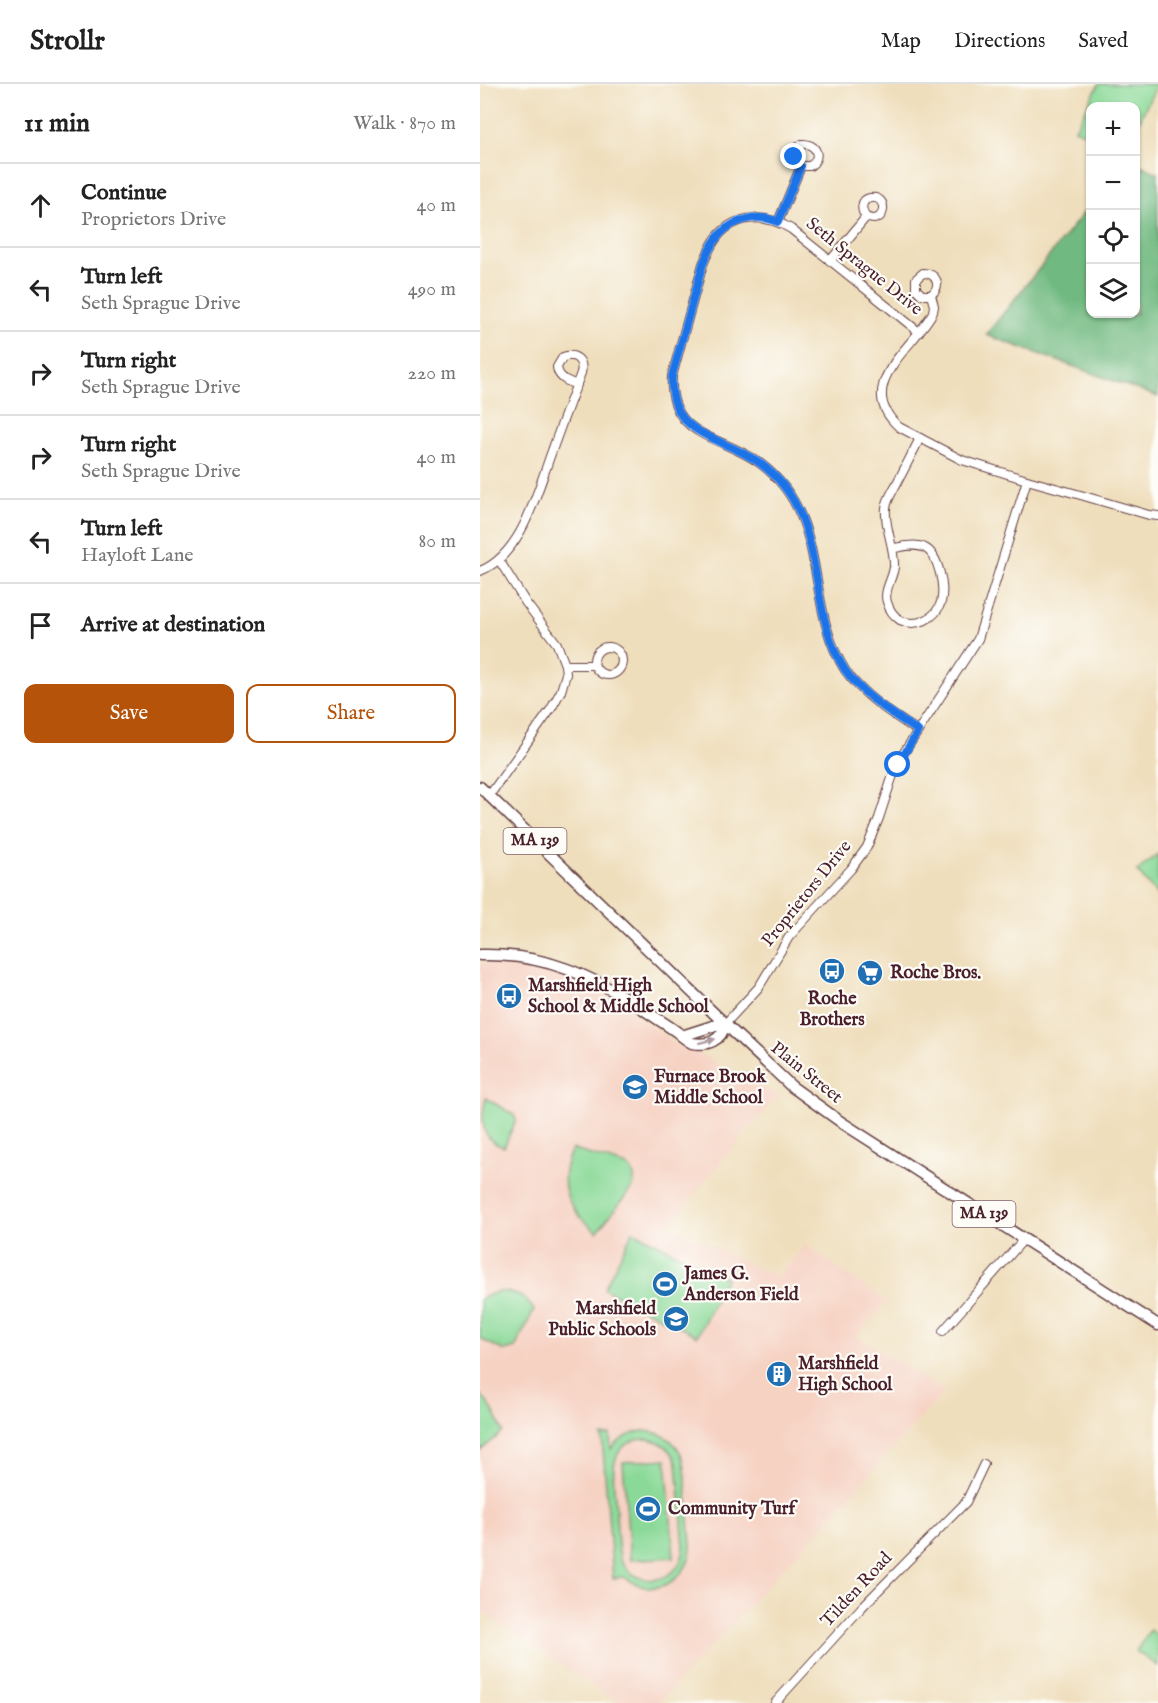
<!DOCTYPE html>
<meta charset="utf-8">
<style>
:root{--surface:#fff;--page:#f2f2f2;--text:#222;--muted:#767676;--line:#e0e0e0;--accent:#b45309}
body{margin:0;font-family:"IM FELL English",serif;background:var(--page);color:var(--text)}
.controls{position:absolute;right:18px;top:18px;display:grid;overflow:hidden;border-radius:12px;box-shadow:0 2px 4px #0004}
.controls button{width:54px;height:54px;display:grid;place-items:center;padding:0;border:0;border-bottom:2px solid var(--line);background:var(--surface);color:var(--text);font:30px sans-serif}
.stop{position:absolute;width:18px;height:18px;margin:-14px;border:4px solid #1a73e8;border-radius:50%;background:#fff}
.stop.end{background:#1a73e8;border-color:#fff;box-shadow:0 2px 6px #0008}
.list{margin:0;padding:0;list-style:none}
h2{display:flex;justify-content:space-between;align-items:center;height:78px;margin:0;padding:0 24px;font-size:26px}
h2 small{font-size:20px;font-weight:400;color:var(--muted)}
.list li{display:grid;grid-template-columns:39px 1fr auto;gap:18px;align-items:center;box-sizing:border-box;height:84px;padding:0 24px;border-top:2px solid var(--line)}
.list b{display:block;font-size:22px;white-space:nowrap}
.list p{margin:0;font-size:20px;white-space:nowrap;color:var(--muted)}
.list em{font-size:20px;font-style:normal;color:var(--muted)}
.actions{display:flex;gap:12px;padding:18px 24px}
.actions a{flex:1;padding:14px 0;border:2px solid var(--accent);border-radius:12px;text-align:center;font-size:21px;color:var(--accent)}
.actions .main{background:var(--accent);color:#fff}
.icon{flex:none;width:33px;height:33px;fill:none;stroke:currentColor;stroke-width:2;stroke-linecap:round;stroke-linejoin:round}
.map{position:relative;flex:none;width:678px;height:1619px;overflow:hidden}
header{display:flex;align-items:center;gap:36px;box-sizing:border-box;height:84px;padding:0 30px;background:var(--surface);border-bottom:2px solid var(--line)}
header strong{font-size:28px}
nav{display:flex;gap:33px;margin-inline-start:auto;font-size:21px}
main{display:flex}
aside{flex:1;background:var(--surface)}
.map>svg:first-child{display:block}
</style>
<header>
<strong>Strollr</strong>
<nav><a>Map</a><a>Directions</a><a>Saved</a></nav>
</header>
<main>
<aside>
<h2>11 min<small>Walk · 870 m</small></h2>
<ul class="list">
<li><svg class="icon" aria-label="ahead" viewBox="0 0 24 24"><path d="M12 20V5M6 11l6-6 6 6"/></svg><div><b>Continue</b><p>Proprietors Drive</p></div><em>40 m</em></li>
<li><svg class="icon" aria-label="left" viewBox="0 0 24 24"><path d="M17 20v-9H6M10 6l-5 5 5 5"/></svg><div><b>Turn left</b><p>Seth Sprague Drive</p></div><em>490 m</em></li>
<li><svg class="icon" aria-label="right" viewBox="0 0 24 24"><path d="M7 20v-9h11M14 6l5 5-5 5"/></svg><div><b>Turn right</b><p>Seth Sprague Drive</p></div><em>220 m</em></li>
<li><svg class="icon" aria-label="right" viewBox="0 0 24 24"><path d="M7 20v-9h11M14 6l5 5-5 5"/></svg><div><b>Turn right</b><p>Seth Sprague Drive</p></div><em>40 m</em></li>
<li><svg class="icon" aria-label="left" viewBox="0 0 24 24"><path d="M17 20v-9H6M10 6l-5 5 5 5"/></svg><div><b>Turn left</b><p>Hayloft Lane</p></div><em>80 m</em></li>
<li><svg class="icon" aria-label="arrive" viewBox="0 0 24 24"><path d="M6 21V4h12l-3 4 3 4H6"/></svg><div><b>Arrive at destination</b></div></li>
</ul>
<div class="actions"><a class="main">Save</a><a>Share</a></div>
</aside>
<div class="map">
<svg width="678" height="1619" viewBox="0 0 678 1619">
<rect width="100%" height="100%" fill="#fdfcf7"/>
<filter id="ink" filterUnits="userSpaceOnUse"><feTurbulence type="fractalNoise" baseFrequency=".0167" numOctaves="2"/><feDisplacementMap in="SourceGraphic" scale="12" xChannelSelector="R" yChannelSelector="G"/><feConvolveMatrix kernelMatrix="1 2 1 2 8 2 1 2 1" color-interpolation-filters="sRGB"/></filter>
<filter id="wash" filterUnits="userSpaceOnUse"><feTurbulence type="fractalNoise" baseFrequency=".008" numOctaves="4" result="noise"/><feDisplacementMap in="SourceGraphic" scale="24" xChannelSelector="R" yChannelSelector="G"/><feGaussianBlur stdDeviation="1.35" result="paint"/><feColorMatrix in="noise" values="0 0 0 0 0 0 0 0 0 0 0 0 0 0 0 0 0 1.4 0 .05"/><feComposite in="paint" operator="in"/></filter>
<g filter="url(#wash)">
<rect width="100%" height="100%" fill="#efdebc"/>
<polygon fill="#f6d2c3" points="31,878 59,884 86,892 107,901 147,925 195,959 216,967 254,990 298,1011 188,1141 297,1193 325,1161 407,1218 376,1252 435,1288 464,1308 342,1443 178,1619 138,1619 0,1527 0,879"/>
<g fill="#8ad998" stroke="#6a7c62" stroke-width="1.5" fill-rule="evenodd">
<polygon points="619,0 677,0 656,44 656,22 610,22 610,52 595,45"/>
<polygon points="678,770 678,812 657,787"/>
<path d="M6,1014l28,17 2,5 -12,27c-23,-6 -24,-29 -18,-49z"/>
<path d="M92,1065l55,17c8,6 8,12 6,21l-36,45c-30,-23 -42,-47 -25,-83z"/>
<polygon points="153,1147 246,1194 217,1252 124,1205"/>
<path d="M17,1208c16,-2 28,4 37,18l-19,38 -10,3 -25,-12v-39l6,-4z"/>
<path d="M0,1311c12,10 17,23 23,37l-23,19z"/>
<path d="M162,1347c23,0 40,14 43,37l6,77c0,25 -20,46 -47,42 -8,-2 -15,-8 -21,-10 -3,0 -7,1 -10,1l-11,-142 8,-1 1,14c9,-10 18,-16 31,-18zM166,1355c16,2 26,10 31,24l7,83c-1,38 -49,46 -64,12 -3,-16 -3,-32 -4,-48 -2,-29 -12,-69 30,-71z"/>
<polygon points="186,1375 194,1473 150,1476 143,1378"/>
<polygon points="670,1546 678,1552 678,1582 656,1567"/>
</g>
<polygon fill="#6fb980" stroke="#5c6c56" stroke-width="1.5" points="656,79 678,89 678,313 506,251 610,121 610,230 656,230"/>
</g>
<g filter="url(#ink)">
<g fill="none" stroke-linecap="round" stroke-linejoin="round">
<g stroke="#633c41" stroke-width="10">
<g id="minor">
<path d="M298,138l23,-56h9c12,-8 7,-23 -8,-22l-6,5c-3,8 -1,12 5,17"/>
<path d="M350,177l36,-44c21,10 23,-23 4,-19 -10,2 -9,13 -4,19"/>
<path d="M451,211h-9l-6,-6v-10l7,-6c14,0 19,13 8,22l3,11 -1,6c-19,36 -81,73 -34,115l63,33 65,20 50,14 72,21 9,1"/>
<path d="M413,464c10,-1 22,-5 32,0 14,7 20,40 16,54 -5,17 -25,26 -41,18 -6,-4 -11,-11 -13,-18 -4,-11 6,-24 7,-35 1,-20 -10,-39 -8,-59 1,-10 9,-20 13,-29 7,-13 14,-27 21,-41"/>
<path d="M0,487c43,-17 57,-80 72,-120 9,-26 19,-52 29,-78 3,-13 -6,-20 -18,-16l-6,10c1,11 10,14 20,18"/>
<circle cx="128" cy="577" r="14"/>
<polyline points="85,581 114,581"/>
<path d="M438,647c-26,-17 -55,-35 -73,-61 -42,-66 -13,-152 -84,-206 -38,-29 -93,-25 -89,-88l31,-112c3,-7 6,-14 10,-21 18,-29 51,-31 78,-14l128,103"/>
<polyline points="9,712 71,625 81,607 86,590 85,581 77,560 46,519 19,476"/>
<polyline points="245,940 279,903 309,853 371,785 387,763 399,734 412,694 423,670 498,555 547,396"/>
<polyline points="463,1247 544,1155"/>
<polyline points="295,1619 382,1523 486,1418 504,1380"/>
</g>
</g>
<g stroke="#633c41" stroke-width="13">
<g id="major">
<polyline points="0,703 245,940 311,1002 361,1038 678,1241"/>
<path d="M0,871c63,-2 111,20 163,54 11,8 23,15 34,23 5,4 9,8 15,11 15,3 30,-2 33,-19"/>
<polyline points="202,952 236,941 245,940"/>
</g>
</g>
<use href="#minor" stroke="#fff" stroke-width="8"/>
<use href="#major" stroke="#fff" stroke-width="10"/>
</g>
<defs><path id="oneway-solid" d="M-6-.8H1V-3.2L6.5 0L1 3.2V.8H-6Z" transform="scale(1.5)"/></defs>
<use fill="#ae9aa0" href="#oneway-solid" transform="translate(227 957) rotate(-14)"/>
</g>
<g fill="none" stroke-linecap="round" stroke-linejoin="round" filter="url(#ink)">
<path stroke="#1a73e8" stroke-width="8" d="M314,73l2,4 5,5 -23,56c-23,-10 -51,-1 -64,20 -5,7 -8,15 -11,22l-31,112c-4,62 51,59 89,88 71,53 42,141 84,206 18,26 47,43 73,61l-20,34"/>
</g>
<defs>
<g id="bus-disc" transform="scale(1.35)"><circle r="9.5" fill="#1f6fb2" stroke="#fdfcf7"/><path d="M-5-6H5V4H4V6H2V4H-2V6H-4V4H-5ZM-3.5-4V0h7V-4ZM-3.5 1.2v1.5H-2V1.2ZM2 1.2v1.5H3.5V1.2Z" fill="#fff"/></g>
<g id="supermarket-disc" transform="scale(1.35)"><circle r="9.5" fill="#1f6fb2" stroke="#fdfcf7"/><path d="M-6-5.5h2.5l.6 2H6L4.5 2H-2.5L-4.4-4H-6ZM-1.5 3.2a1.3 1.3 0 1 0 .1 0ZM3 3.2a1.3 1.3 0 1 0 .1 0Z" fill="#fff"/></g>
<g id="school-disc" transform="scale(1.35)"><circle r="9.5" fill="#1f6fb2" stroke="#fdfcf7"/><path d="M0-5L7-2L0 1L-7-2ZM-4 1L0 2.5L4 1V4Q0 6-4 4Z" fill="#fff"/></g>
<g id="stadium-disc" transform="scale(1.35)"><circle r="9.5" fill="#1f6fb2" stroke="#fdfcf7"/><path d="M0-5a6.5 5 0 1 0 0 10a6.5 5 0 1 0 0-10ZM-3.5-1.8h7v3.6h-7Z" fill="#fff"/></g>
<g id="building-disc" transform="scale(1.35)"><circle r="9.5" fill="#1f6fb2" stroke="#fdfcf7"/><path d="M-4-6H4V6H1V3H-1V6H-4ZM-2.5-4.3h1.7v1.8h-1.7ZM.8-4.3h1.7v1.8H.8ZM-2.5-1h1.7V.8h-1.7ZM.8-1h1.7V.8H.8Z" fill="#fff"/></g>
</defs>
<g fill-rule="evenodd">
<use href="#bus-disc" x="352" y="887"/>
<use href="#supermarket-disc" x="390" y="889"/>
<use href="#bus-disc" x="29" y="912"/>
<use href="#school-disc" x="155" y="1003"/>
<use href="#stadium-disc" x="185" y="1200"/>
<use href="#school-disc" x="196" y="1235"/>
<use href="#building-disc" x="299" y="1290"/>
<use href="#stadium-disc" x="168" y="1425"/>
</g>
<g text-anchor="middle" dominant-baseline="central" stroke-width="4.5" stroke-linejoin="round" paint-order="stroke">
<g fill="#fdfcf7" stroke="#806168" stroke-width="1.5">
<rect x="23.5" y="744" width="63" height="26" rx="4.5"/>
<rect x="472.5" y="1117" width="63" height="26" rx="4.5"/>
</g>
<g font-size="16" font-weight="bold" fill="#4a1f2b">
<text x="55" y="757">MA 139</text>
<text x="504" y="1130">MA 139</text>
</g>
<g font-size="18" fill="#4a1f2b" stroke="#fdfcf7">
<text transform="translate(384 183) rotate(39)">Seth Sprague Drive</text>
<text transform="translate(327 810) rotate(-51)">Proprietors Drive</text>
<text transform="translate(326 989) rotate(39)">Plain Street</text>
<text transform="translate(377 1506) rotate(-47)">Tilden Road</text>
</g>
<g font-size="18" font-weight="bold" fill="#4a1f2b" stroke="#fdfcf7" text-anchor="start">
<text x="410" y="889">Roche Bros.</text>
<text x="48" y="902">Marshfield High<tspan x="48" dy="21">School &amp; Middle School</tspan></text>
<text x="352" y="915" text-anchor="middle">Roche<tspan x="352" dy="21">Brothers</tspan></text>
<text x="174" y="993">Furnace Brook<tspan x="174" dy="21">Middle School</tspan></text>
<text x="204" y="1190">James G.<tspan x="204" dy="21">Anderson Field</tspan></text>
<text x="176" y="1225" text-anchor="end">Marshfield<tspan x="176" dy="21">Public Schools</tspan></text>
<text x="318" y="1280">Marshfield<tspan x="318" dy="21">High School</tspan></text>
<text x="188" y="1425">Community Turf</text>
</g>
</g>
</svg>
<div class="controls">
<button>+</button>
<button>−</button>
<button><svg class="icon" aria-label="locate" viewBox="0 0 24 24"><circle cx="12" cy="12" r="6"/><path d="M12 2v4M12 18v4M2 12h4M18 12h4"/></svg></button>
<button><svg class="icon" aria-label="layers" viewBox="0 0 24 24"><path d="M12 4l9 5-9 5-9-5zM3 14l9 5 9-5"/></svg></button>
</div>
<div class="stop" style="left:418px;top:681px"></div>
<div class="stop end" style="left:314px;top:73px"></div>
</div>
</main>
